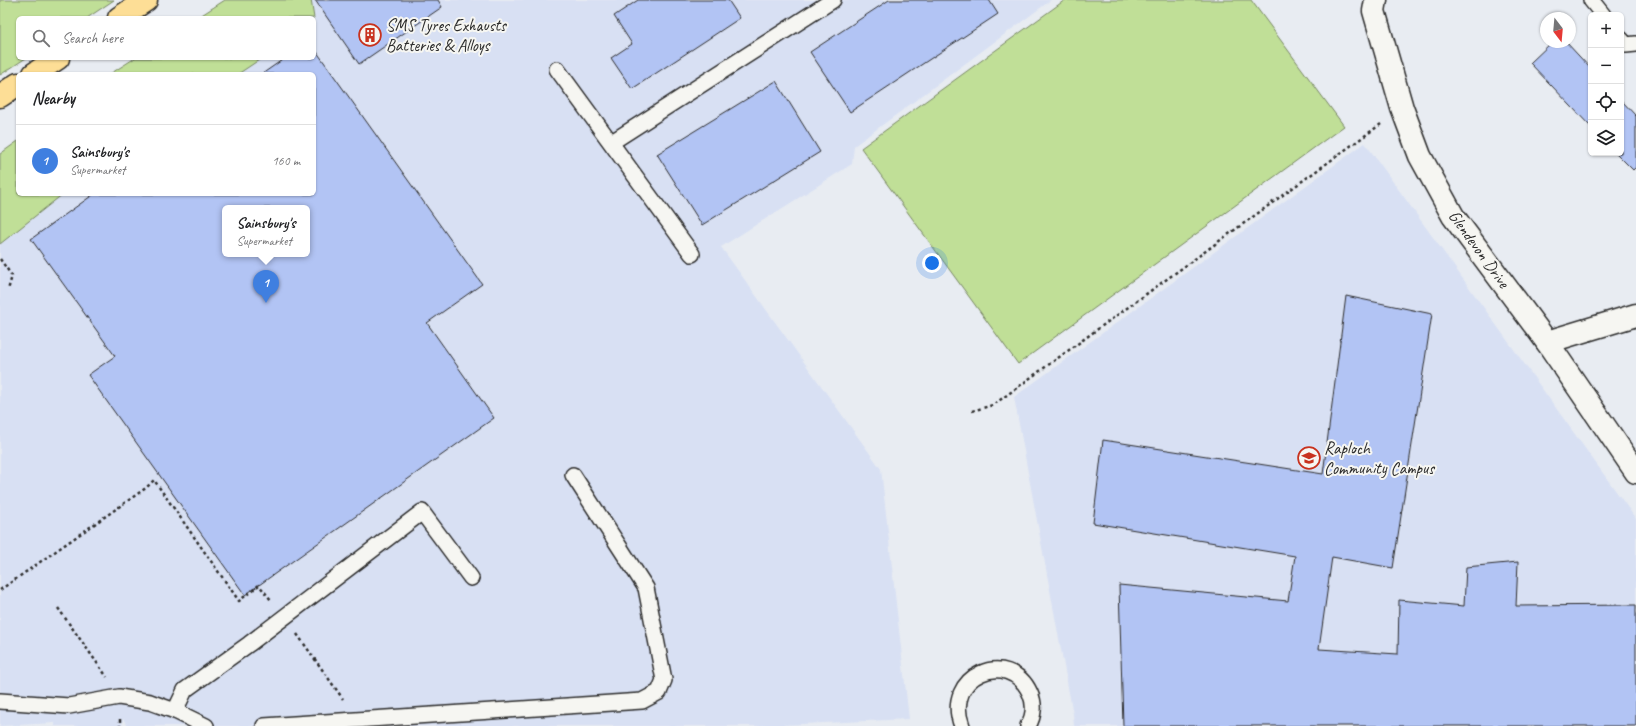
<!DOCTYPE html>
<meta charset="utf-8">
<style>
:root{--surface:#fff;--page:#f2f2f2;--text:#202124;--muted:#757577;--line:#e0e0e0;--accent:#db2777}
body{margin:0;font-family:Caveat,sans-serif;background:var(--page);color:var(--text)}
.controls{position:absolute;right:12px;top:12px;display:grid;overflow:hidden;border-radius:6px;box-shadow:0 1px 3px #0004}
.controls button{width:36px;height:36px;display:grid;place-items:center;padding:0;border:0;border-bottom:1px solid var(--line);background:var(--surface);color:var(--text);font:20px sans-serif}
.compass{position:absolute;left:1540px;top:12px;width:36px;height:36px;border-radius:50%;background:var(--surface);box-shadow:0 1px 3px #0004;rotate:164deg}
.you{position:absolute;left:932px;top:263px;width:14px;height:14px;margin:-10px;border:3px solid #fff;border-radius:50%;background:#1a73e8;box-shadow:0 0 0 6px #1a73e833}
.badge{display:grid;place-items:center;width:26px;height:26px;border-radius:50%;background:var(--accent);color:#fff;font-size:13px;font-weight:700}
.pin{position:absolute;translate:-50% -33px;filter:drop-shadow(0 1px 2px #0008)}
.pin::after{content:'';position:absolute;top:21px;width:14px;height:12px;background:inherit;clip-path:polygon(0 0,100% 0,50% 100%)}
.popup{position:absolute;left:222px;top:205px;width:88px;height:52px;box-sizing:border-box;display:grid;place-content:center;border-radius:6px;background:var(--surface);filter:drop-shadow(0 1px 3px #0005);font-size:13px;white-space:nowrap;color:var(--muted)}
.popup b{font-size:15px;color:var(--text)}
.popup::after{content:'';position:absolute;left:50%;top:100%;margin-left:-8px;border:8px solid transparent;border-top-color:var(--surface)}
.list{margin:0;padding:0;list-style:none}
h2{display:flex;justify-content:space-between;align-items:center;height:52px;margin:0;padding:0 16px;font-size:17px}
h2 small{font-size:13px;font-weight:400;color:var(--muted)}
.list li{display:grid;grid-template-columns:26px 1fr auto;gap:12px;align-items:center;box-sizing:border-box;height:72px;padding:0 16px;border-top:1px solid var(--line)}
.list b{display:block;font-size:15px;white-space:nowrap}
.list p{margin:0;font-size:13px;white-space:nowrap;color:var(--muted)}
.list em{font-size:13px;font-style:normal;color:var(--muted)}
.icon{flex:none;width:22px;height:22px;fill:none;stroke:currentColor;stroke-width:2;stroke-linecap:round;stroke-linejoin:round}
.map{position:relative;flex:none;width:1636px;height:726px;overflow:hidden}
.search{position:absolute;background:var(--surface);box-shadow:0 1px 3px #0004;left:16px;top:16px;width:300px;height:44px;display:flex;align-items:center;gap:10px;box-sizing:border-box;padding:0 14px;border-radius:6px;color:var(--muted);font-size:15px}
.panel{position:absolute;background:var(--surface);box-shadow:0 1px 3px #0004;left:16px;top:72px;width:300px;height:124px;border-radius:6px}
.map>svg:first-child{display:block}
</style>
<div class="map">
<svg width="1636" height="726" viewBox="0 0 1636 726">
<rect width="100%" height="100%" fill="#e8ecf2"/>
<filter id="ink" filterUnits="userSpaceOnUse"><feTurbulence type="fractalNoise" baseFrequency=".025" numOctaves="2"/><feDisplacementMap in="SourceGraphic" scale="8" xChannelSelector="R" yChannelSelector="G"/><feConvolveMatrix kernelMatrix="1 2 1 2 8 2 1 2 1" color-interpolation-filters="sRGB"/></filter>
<g filter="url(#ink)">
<g fill="#d8e0f3" fill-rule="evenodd">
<path d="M311,0h740l-197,146 -2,18 -131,83 160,222 28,250 -149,7h-632l-5,-7 -1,7h-67v-3l-55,3v-566l18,34h296v-120h-148l31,-16h117l1,-36zM225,208h82v46h-82z"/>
<polygon points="1365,143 1636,519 1636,726 1074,726 1073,714 1014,397"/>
</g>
<g fill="#c0df97" stroke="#768561">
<polygon points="0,0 114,0 87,18 18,18 18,58 26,58 0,75"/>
<polygon points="225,0 311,0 314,18 197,18"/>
<polygon points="1065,0 1251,0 1344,126 1018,364 861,148"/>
<polygon points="135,58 262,58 238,74 110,74"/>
<polygon points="18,141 18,194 63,194 0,244 0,154"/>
</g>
<g fill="#b2c4f4" stroke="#2b2b2b" fill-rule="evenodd">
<polygon points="315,0 438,0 442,7 359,64"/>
<polygon points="638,0 728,0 740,18 632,89 611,58 632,44 614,16"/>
<polygon points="889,0 989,0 998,14 850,112 810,52"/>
<polygon points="1552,42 1566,42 1591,69 1591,127 1530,63"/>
<path d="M314,48l168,236 -55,39 67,95 -249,177 -157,-220 27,-19 -84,-117 63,-45h220v-120h-52l23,-16h29zM225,208h82v46h-82z"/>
<polygon points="776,81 820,152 702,225 657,154"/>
<polygon points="1621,100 1636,116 1636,167 1633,170 1616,153 1621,153"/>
<polygon points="1346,296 1432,314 1393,568 1332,557 1319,649 1398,654 1399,600 1464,606 1466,567 1518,562 1516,606 1636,605 1636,726 1123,726 1119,585 1288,601 1295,556 1093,523 1103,440 1323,474"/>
</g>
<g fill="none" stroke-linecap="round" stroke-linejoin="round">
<g stroke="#2b2b2b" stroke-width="18">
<g id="service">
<polyline points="1591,0 1603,15"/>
<polyline points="1621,39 1626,45 1636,44"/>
<polyline points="557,69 692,254"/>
<polyline points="612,142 833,0"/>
<polyline points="0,701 69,706 119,697 150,702 175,711 185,690 249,644 422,512 471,578"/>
<polyline points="175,711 206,726"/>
<polyline points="264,726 642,701 659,692 664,680 646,588 573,475"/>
<path d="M962,726c-20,-50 47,-79 68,-33 5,11 4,23 -2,33"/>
</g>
</g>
<g stroke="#2b2b2b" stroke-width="25">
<g id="minor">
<polyline points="1376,0 1374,11 1402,108 1420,156 1453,216 1547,342 1636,472"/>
<polyline points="1547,342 1636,315"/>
</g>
</g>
<g stroke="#2b2b2b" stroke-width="25">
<g id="primary">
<polyline points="119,18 146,0"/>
<polyline points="34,74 58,58"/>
<polyline points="0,96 18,84"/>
</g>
</g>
<g stroke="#2b2b2b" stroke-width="2.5" stroke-dasharray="3 3" stroke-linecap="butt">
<polyline points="0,259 12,276 8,290"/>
<polyline points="972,411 993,405 1381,124"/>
<polyline points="0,590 146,488 154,480 239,601 259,585 271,600"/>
<polyline points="58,608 107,677"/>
<polyline points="297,634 343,699"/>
<polyline points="120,719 120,726"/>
</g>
<use href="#service" stroke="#f6f6f2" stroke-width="15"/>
<use href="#minor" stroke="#f6f6f2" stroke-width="22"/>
<use href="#primary" stroke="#fdde96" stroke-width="22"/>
</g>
</g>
<defs>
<g id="building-ring" transform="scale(1.15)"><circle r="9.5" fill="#f6f6f2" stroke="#c8321e" stroke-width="1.5"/><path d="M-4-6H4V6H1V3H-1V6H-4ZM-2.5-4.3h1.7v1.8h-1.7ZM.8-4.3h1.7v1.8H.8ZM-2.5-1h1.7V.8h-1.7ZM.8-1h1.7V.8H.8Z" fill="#c8321e"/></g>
<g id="university-ring" transform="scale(1.15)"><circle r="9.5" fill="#f6f6f2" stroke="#c8321e" stroke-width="1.5"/><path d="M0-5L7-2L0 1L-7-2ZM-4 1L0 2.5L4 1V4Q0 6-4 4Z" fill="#c8321e"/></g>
</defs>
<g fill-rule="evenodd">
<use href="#building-ring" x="370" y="35"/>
<use href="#university-ring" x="1309" y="458"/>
</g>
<g text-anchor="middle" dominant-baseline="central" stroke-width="4" stroke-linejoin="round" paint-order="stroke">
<g font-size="17" fill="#2b2b2b" stroke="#f6f6f2" text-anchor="start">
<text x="386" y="25">SMS Tyres Exhausts<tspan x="386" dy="20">Batteries &amp; Alloys</tspan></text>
<text x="1324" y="448">Raploch<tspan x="1324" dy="20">Community Campus</tspan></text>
</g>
<g font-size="17" fill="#2b2b2b" stroke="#f6f6f2">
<text transform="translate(1479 249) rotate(54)">Glendevon Drive</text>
</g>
</g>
</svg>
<div class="controls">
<button>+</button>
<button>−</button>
<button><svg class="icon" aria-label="locate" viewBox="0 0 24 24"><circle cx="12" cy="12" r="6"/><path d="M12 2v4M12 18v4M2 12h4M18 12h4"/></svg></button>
<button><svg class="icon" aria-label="layers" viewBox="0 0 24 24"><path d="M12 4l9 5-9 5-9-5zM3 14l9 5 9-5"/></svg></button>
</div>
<svg class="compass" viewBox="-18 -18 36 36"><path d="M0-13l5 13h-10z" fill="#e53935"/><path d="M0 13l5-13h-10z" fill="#757577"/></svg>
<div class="you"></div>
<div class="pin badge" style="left:266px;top:303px;background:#3f7fe0">1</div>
<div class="popup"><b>Sainsbury's</b>Supermarket</div>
<div class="search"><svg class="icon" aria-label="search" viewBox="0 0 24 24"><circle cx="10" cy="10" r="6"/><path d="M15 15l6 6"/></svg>Search here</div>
<section class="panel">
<h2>Nearby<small></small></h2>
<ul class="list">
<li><span class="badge" style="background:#3f7fe0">1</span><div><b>Sainsbury's</b><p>Supermarket</p></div><em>160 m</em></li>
</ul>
</section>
</div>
